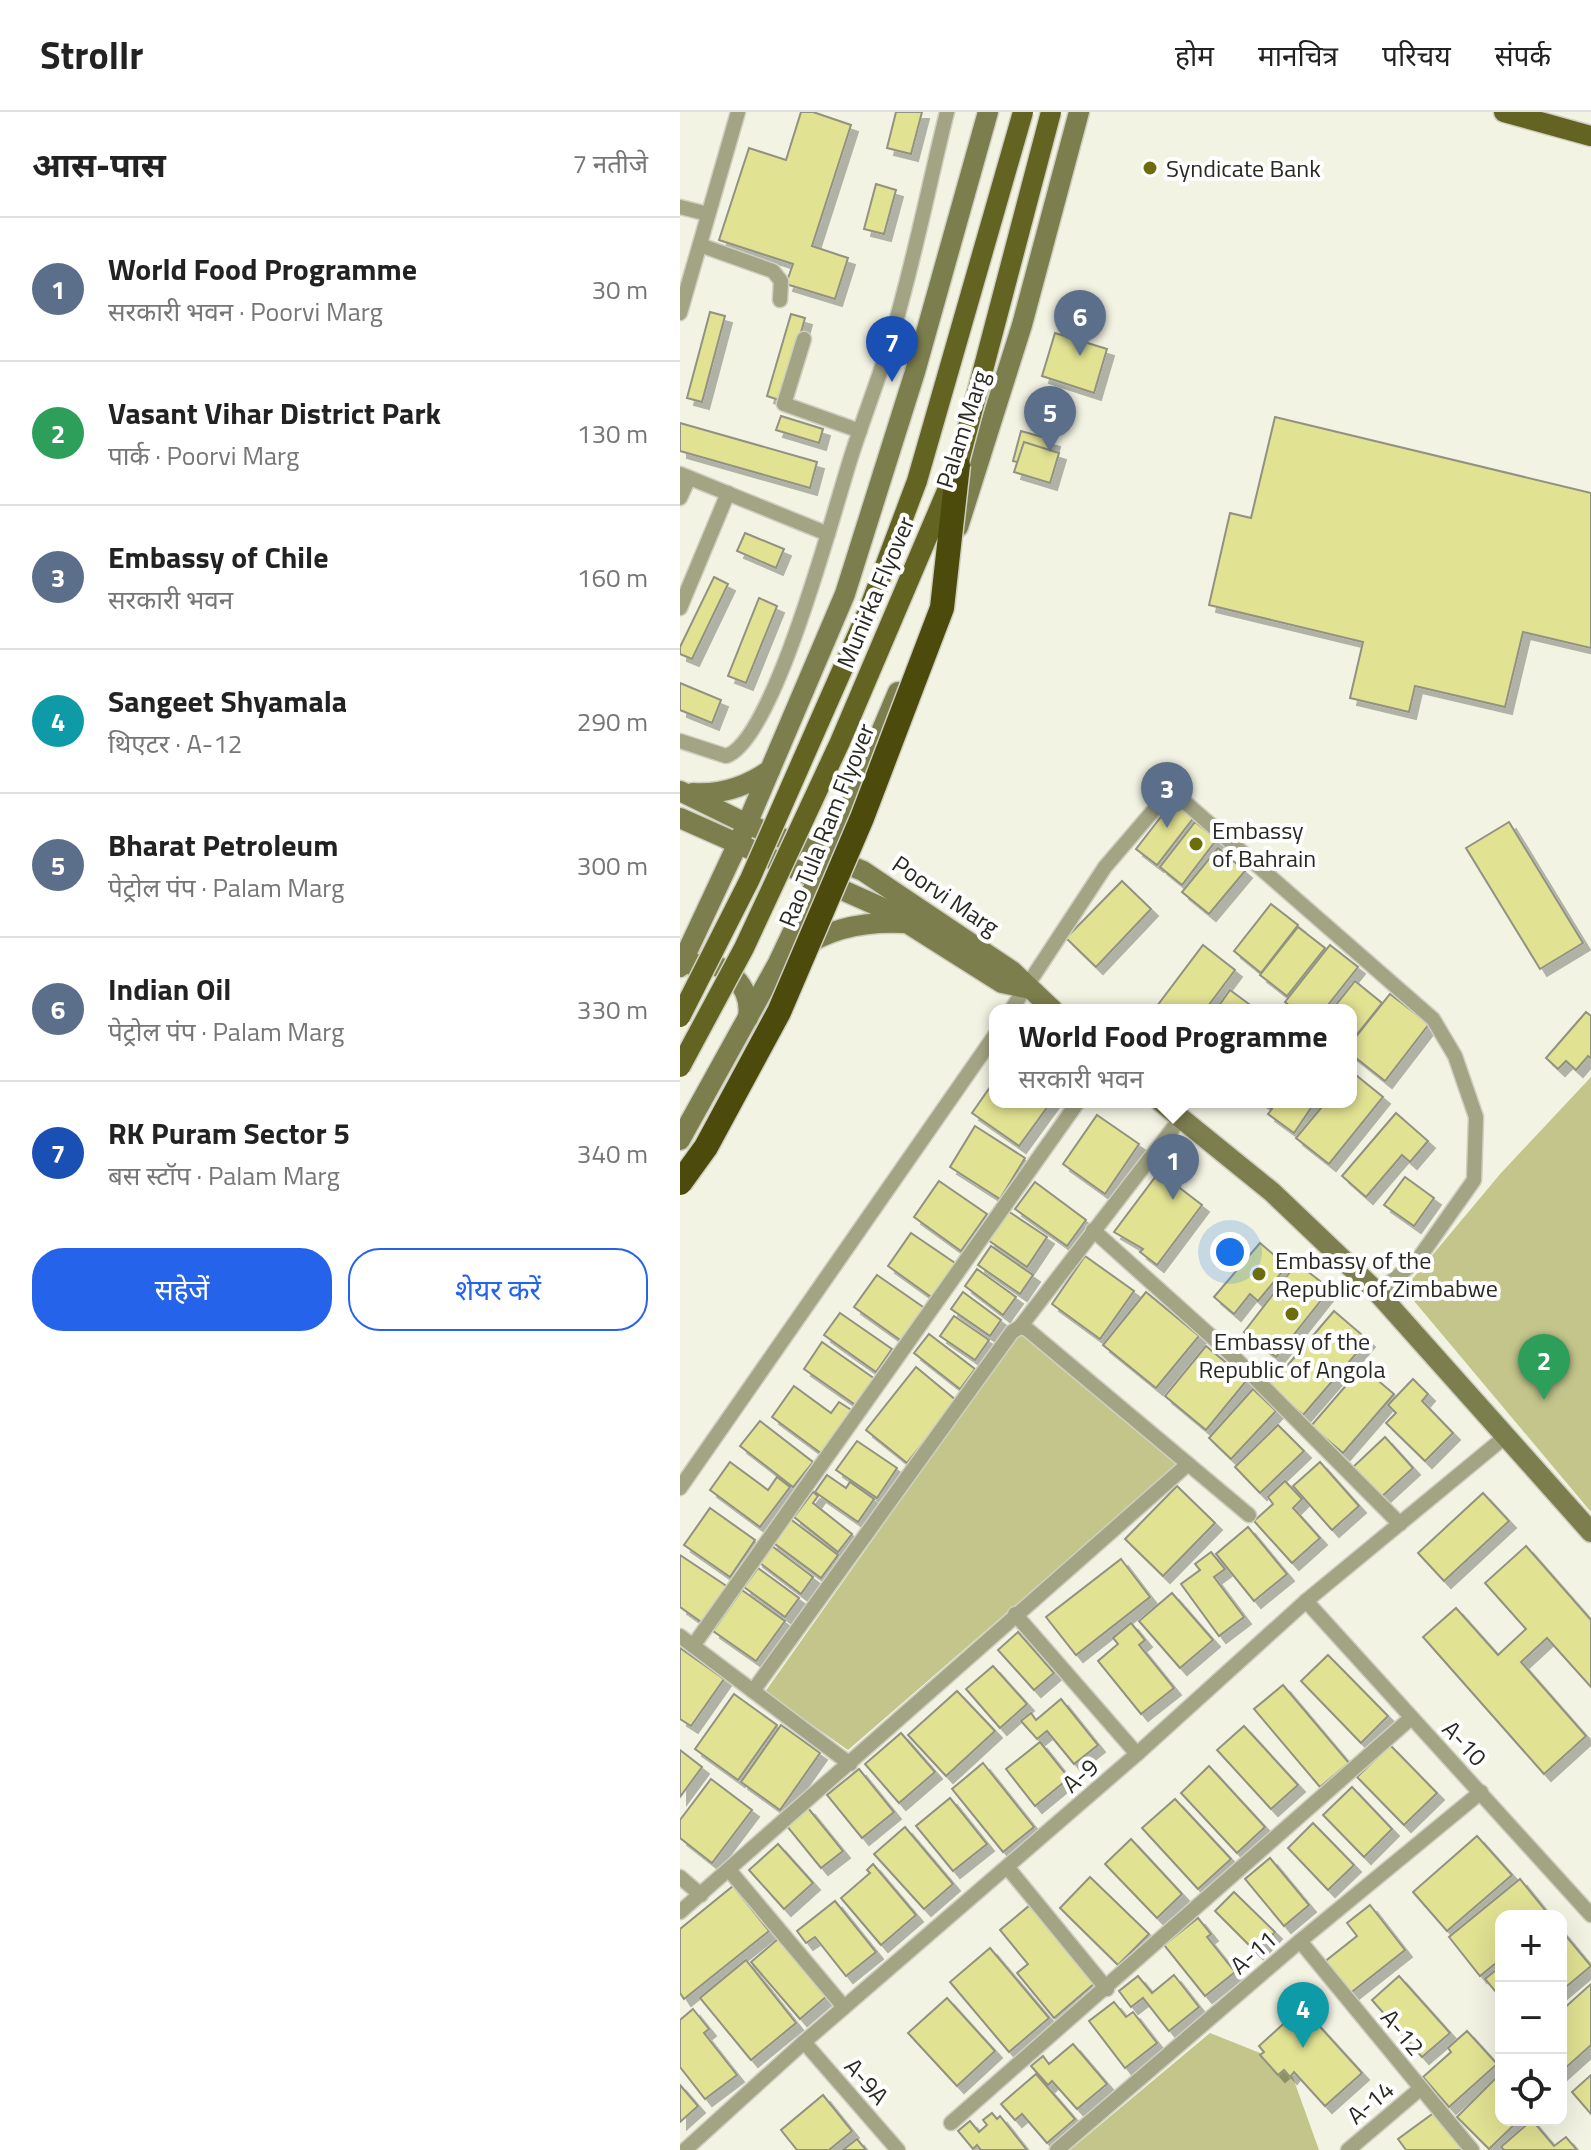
<!DOCTYPE html>
<html lang="hi">
<meta charset="utf-8">
<style>
:root{--surface:#fff;--page:#f2f2f2;--text:#222;--muted:#767676;--line:#e0e0e0;--accent:#2563eb}
body{margin:0;font-family:"Titillium Web","Noto Sans Devanagari",sans-serif;background:var(--page);color:var(--text)}
.controls{position:absolute;right:24px;bottom:24px;display:grid;overflow:hidden;border-radius:16px;box-shadow:0 8px 32px #0002}
.controls button{width:72px;height:72px;display:grid;place-items:center;padding:0;border:0;border-bottom:2px solid var(--line);background:var(--surface);color:var(--text);font:40px sans-serif}
.you{position:absolute;left:550px;top:1140px;width:28px;height:28px;margin:-20px;border:6px solid #fff;border-radius:50%;background:#1a73e8;box-shadow:0 0 0 12px #1a73e833}
.badge{display:grid;place-items:center;width:52px;height:52px;border-radius:50%;background:var(--accent);color:#fff;font-size:26px;font-weight:700}
.pin{position:absolute;translate:-50% -66px;filter:drop-shadow(0 2px 4px #0008)}
.pin::after{content:'';position:absolute;top:42px;width:28px;height:24px;background:inherit;clip-path:polygon(0 0,100% 0,50% 100%)}
.popup{position:absolute;left:309px;top:892px;width:368px;height:104px;box-sizing:border-box;display:grid;place-content:center;border-radius:16px;background:var(--surface);filter:drop-shadow(0 2px 6px #0005);font-size:26px;white-space:nowrap;color:var(--muted)}
.popup b{font-size:30px;color:var(--text)}
.popup::after{content:'';position:absolute;left:50%;top:100%;margin-left:-16px;border:16px solid transparent;border-top-color:var(--surface)}
.list{margin:0;padding:0;list-style:none}
h2{display:flex;justify-content:space-between;align-items:center;height:104px;margin:0;padding:0 32px;font-size:34px}
h2 small{font-size:26px;font-weight:400;color:var(--muted)}
.list li{display:grid;grid-template-columns:52px 1fr auto;gap:24px;align-items:center;box-sizing:border-box;height:144px;padding:0 32px;border-top:2px solid var(--line)}
.list b{display:block;font-size:30px;white-space:nowrap}
.list p{margin:0;font-size:26px;white-space:nowrap;color:var(--muted)}
.list em{font-size:26px;font-style:normal;color:var(--muted)}
.actions{display:flex;gap:16px;padding:24px 32px}
.actions a{flex:1;padding:18px 0;border:2px solid var(--accent);border-radius:32px;text-align:center;font-size:28px;color:var(--accent)}
.actions .main{background:var(--accent);color:#fff}
.icon{flex:none;width:44px;height:44px;fill:none;stroke:currentColor;stroke-width:2;stroke-linecap:round;stroke-linejoin:round}
.map{position:relative;flex:none;width:911px;height:2038px;overflow:hidden}
header{display:flex;align-items:center;gap:48px;box-sizing:border-box;height:112px;padding:0 40px;background:var(--surface);border-bottom:2px solid var(--line)}
header strong{font-size:38px}
nav{display:flex;gap:44px;margin-inline-start:auto;font-size:28px}
main{display:flex}
aside{flex:1;background:var(--surface)}
.map>svg:first-child{display:block}
</style>
<header>
<strong>Strollr</strong>
<nav><a>होम</a><a>मानचित्र</a><a>परिचय</a><a>संपर्क</a></nav>
</header>
<main>
<aside>
<h2>आस-पास<small>7 नतीजे</small></h2>
<ul class="list">
<li><span class="badge" style="background:#5c6f8a">1</span><div><b>World Food Programme</b><p>सरकारी भवन · Poorvi Marg</p></div><em>30 m</em></li>
<li><span class="badge" style="background:#2e9e5b">2</span><div><b>Vasant Vihar District Park</b><p>पार्क · Poorvi Marg</p></div><em>130 m</em></li>
<li><span class="badge" style="background:#5c6f8a">3</span><div><b>Embassy of Chile</b><p>सरकारी भवन</p></div><em>160 m</em></li>
<li><span class="badge" style="background:#0f9aa8">4</span><div><b>Sangeet Shyamala</b><p>थिएटर · A-12</p></div><em>290 m</em></li>
<li><span class="badge" style="background:#5c6f8a">5</span><div><b>Bharat Petroleum</b><p>पेट्रोल पंप · Palam Marg</p></div><em>300 m</em></li>
<li><span class="badge" style="background:#5c6f8a">6</span><div><b>Indian Oil</b><p>पेट्रोल पंप · Palam Marg</p></div><em>330 m</em></li>
<li><span class="badge" style="background:#1a4fb4">7</span><div><b>RK Puram Sector 5</b><p>बस स्टॉप · Palam Marg</p></div><em>340 m</em></li>
</ul>
<div class="actions"><a class="main">सहेजें</a><a>शेयर करें</a></div>
</aside>
<div class="map">
<svg width="911" height="2038" viewBox="0 0 911 2038">
<defs>
<filter id="shadow"><feDropShadow dx="7" dy="7" stdDeviation="0" flood-color="#0004"/></filter>
</defs>
<rect width="100%" height="100%" fill="#f2f3e2"/>
<g fill="#c3c58b">
<polygon points="911,965 911,1400 724,1177 821,1061"/>
<polygon points="339,1221 497,1353 168,1638 85,1580"/>
<polygon points="530,1921 608,1952 639,2038 390,2038"/>
</g>
<g fill="#e1e292" stroke="#929282" stroke-width="2" filter="url(#shadow)">
<polygon points="121,0 133,0 171,13 132,134 168,146 155,187 106,172 113,152 39,128 69,36 106,48"/>
<polygon points="216,0 242,0 231,42 207,36"/>
<polygon points="196,72 216,78 204,122 184,117"/>
<polygon points="30,200 45,204 22,290 7,286"/>
<polygon points="111,202 125,206 102,289 87,284"/>
<polygon points="375,221 427,237 414,281 362,264"/>
<polygon points="101,304 143,317 139,331 96,318"/>
<polygon points="595,305 911,381 911,536 843,520 825,595 735,574 729,600 670,586 683,530 529,493 550,401 571,406"/>
<polygon points="0,311 137,350 130,376 0,339"/>
<polygon points="341,319 373,328 366,357 333,349"/>
<polygon points="344,330 379,341 370,371 334,360"/>
<polygon points="65,421 104,437 96,456 57,439"/>
<polygon points="34,465 48,472 12,547 0,542 0,535"/>
<polygon points="79,486 97,494 66,571 48,564"/>
<polygon points="0,571 41,588 32,611 0,598"/>
<polygon points="494,688 515,704 477,753 456,737"/>
<polygon points="515,710 537,727 502,773 480,755"/>
<polygon points="829,710 903,831 860,857 786,736"/>
<polygon points="538,736 565,759 529,802 502,780"/>
<polygon points="442,769 471,797 416,855 386,826"/>
<polygon points="591,792 618,813 581,861 554,839"/>
<polygon points="618,815 645,836 607,884 580,863"/>
<polygon points="523,833 555,858 525,898 474,898"/>
<polygon points="650,833 678,855 644,898 615,898 605,890"/>
<polygon points="675,869 702,891 671,930 671,898 652,898"/>
<polygon points="550,878 577,898 536,898"/>
<polygon points="710,882 749,912 705,969 671,942 671,931"/>
<polygon points="906,900 911,904 911,946 908,944 896,958 886,949 878,957 866,946"/>
<polygon points="671,959 703,985 649,1052 616,1026 646,990 671,990"/>
<polygon points="315,968 315,990 371,990 339,1034 292,1001"/>
<polygon points="582,990 635,990 614,1021 588,1002 592,997"/>
<polygon points="716,1001 748,1029 730,1050 722,1043 686,1085 662,1064"/>
<polygon points="417,1003 459,1032 425,1082 383,1052"/>
<polygon points="295,1014 345,1046 320,1087 270,1055"/>
<polygon points="479,1060 522,1093 477,1153 460,1140 463,1137 434,1120"/>
<polygon points="725,1065 754,1086 734,1114 704,1093"/>
<polygon points="259,1069 307,1102 281,1139 234,1105"/>
<polygon points="355,1070 406,1108 387,1134 335,1097"/>
<polygon points="328,1099 367,1125 347,1155 308,1128"/>
<polygon points="231,1121 278,1153 254,1187 208,1154"/>
<polygon points="580,1131 607,1154 578,1189 570,1182 554,1202 534,1185"/>
<polygon points="311,1134 353,1163 340,1182 298,1153"/>
<polygon points="405,1144 454,1179 420,1227 372,1192"/>
<polygon points="617,1151 650,1177 596,1245 564,1220"/>
<polygon points="297,1157 336,1185 323,1203 285,1174"/>
<polygon points="197,1163 246,1197 223,1230 174,1195"/>
<polygon points="283,1180 321,1208 310,1224 271,1197"/>
<polygon points="466,1180 519,1224 476,1276 423,1233"/>
<polygon points="654,1199 688,1228 623,1303 578,1265 590,1252 601,1261"/>
<polygon points="160,1201 212,1237 196,1260 144,1223"/>
<polygon points="274,1204 309,1228 295,1248 260,1224"/>
<polygon points="249,1222 295,1257 280,1277 234,1241"/>
<polygon points="142,1230 195,1267 177,1294 124,1257"/>
<polygon points="526,1234 567,1268 526,1318 485,1284"/>
<polygon points="236,1255 277,1289 227,1351 186,1318"/>
<polygon points="682,1255 714,1282 663,1341 631,1314"/>
<polygon points="733,1267 748,1282 742,1289 773,1321 745,1349 706,1311 716,1301 708,1293"/>
<polygon points="114,1274 151,1301 159,1290 173,1299 142,1342 92,1305"/>
<polygon points="573,1277 596,1299 551,1347 529,1326"/>
<polygon points="80,1309 133,1350 113,1375 60,1334"/>
<polygon points="598,1313 624,1339 580,1381 555,1355"/>
<polygon points="705,1325 733,1356 699,1387 671,1357"/>
<polygon points="177,1329 217,1356 197,1386 156,1358"/>
<polygon points="50,1350 88,1378 97,1365 110,1375 80,1415 30,1378"/>
<polygon points="640,1350 679,1394 652,1418 613,1374"/>
<polygon points="147,1363 166,1376 170,1370 194,1387 178,1410 135,1380"/>
<polygon points="605,1369 622,1387 613,1396 640,1426 612,1451 574,1409 593,1392 588,1385"/>
<polygon points="497,1374 535,1411 483,1464 445,1427"/>
<polygon points="133,1380 138,1384 133,1391 172,1422 158,1440 114,1405"/>
<polygon points="803,1381 829,1409 764,1469 738,1441"/>
<polygon points="30,1396 75,1428 50,1465 4,1433"/>
<polygon points="109,1406 158,1443 141,1466 91,1429"/>
<polygon points="568,1415 607,1462 574,1489 536,1442"/>
<polygon points="88,1431 133,1465 121,1482 76,1448"/>
<polygon points="846,1434 911,1508 911,1575 867,1526 841,1550 906,1624 864,1662 743,1525 776,1496 818,1543 846,1517 805,1471"/>
<polygon points="531,1440 545,1457 534,1465 564,1505 539,1524 501,1472 520,1458 515,1452"/>
<polygon points="0,1443 48,1475 24,1512 0,1495"/>
<polygon points="441,1447 470,1485 396,1543 366,1505"/>
<polygon points="78,1456 119,1486 105,1505 64,1475"/>
<polygon points="62,1478 105,1509 76,1549 33,1519"/>
<polygon points="492,1481 533,1528 500,1556 459,1509"/>
<polygon points="451,1511 465,1528 459,1533 494,1576 461,1602 418,1549 438,1532 433,1526"/>
<polygon points="338,1520 374,1561 354,1578 318,1538"/>
<polygon points="0,1536 44,1567 11,1614 0,1607"/>
<polygon points="648,1543 708,1604 681,1631 621,1569"/>
<polygon points="313,1554 347,1592 320,1616 286,1577"/>
<polygon points="603,1573 669,1651 640,1675 574,1597"/>
<polygon points="277,1579 315,1619 266,1664 228,1623"/>
<polygon points="54,1582 97,1613 58,1668 15,1637"/>
<polygon points="381,1587 418,1633 394,1652 367,1619 357,1627 341,1609 351,1601 356,1608"/>
<polygon points="101,1613 140,1641 100,1698 61,1670"/>
<polygon points="564,1614 618,1673 591,1697 537,1638"/>
<polygon points="221,1621 255,1660 219,1691 185,1652"/>
<polygon points="360,1630 389,1666 355,1694 326,1657"/>
<polygon points="710,1633 757,1681 724,1713 677,1665"/>
<polygon points="0,1638 22,1655 0,1685"/>
<polygon points="303,1651 354,1715 323,1740 272,1677"/>
<polygon points="529,1654 585,1715 557,1741 501,1681"/>
<polygon points="179,1657 214,1700 182,1726 147,1683"/>
<polygon points="31,1667 72,1698 32,1751 0,1726 0,1708"/>
<polygon points="672,1675 712,1717 684,1745 643,1703"/>
<polygon points="270,1686 307,1732 273,1759 236,1714"/>
<polygon points="495,1687 551,1747 518,1777 462,1716"/>
<polygon points="128,1696 163,1739 141,1756 106,1713"/>
<polygon points="633,1711 674,1753 648,1778 608,1736"/>
<polygon points="225,1715 273,1772 244,1797 194,1742"/>
<polygon points="797,1724 832,1763 767,1819 733,1780"/>
<polygon points="451,1727 502,1782 477,1806 425,1752"/>
<polygon points="98,1732 133,1771 104,1797 69,1758"/>
<polygon points="590,1746 629,1793 604,1814 565,1767"/>
<polygon points="193,1752 236,1803 201,1833 161,1786 190,1761 187,1758"/>
<polygon points="410,1765 469,1822 438,1853 380,1796"/>
<polygon points="840,1767 870,1804 821,1804 821,1847 800,1864 769,1825"/>
<polygon points="53,1774 89,1819 4,1887 0,1881 0,1817"/>
<polygon points="554,1780 595,1820 576,1840 535,1799"/>
<polygon points="155,1789 196,1840 166,1864 135,1825 126,1831 117,1819"/>
<polygon points="350,1793 415,1871 374,1906 337,1861 348,1852 320,1818"/>
<polygon points="690,1793 725,1838 668,1883 643,1851 677,1824 667,1811"/>
<polygon points="518,1806 531,1822 527,1825 555,1860 525,1884 484,1833"/>
<polygon points="881,1818 911,1854 881,1879"/>
<polygon points="98,1827 147,1884 120,1907 71,1850"/>
<polygon points="310,1836 369,1906 329,1940 270,1870"/>
<polygon points="66,1848 116,1911 71,1948 20,1886"/>
<polygon points="821,1854 821,1886 805,1867"/>
<polygon points="494,1863 519,1895 489,1919 463,1886 451,1895 439,1879 458,1864 472,1881"/>
<polygon points="719,1864 770,1921 742,1945 692,1888"/>
<polygon points="911,1872 911,1933 881,1960 881,1899"/>
<polygon points="267,1886 315,1939 277,1974 228,1921"/>
<polygon points="434,1890 446,1905 453,1900 477,1931 445,1956 409,1909"/>
<polygon points="622,1895 682,1961 645,1994 614,1960 610,1965 604,1958 598,1963 580,1943 584,1940 579,1934"/>
<polygon points="13,1897 29,1917 24,1921 57,1963 25,1987 0,1955 0,1908"/>
<polygon points="787,1919 817,1952 769,1995 743,1965 771,1940 768,1936"/>
<polygon points="393,1932 427,1972 397,1997 372,1969 368,1973 351,1954 363,1944 369,1952"/>
<polygon points="821,1961 821,2008 839,2008 809,2037 777,2005"/>
<polygon points="356,1962 395,2007 367,2031 342,2002 335,2008 321,1992"/>
<polygon points="911,1963 911,2002 892,1980"/>
<polygon points="0,1973 18,1994 0,2010"/>
<polygon points="143,1983 172,2019 149,2038 117,2038 101,2018"/>
<polygon points="755,2000 783,2038 726,2038 718,2027"/>
<polygon points="312,2001 317,2007 320,2004 347,2038 301,2038 297,2033 293,2037 278,2019 290,2009 299,2020 307,2013 303,2008"/>
<polygon points="852,2008 874,2034 886,2025 897,2038 824,2038 821,2035"/>
<polygon points="177,2027 186,2038 163,2038"/>
</g>
<g fill="none" stroke-linecap="round" stroke-linejoin="round">
<g stroke="#cecfc0" stroke-width="17">
<g id="street">
<polyline points="0,95 28,102"/>
<polyline points="20,133 93,159 101,169 100,188"/>
<polyline points="0,201 58,0"/>
<polyline points="124,227 104,292 180,319"/>
<polyline points="0,362 148,422"/>
<polyline points="0,386 9,366"/>
<polyline points="0,496 48,381"/>
<path d="M0,629l46,15c48,-15 108,-246 125,-299 12,-38 27,-76 39,-115 23,-75 38,-154 57,-230"/>
<polyline points="331,898 425,755 491,678 753,907 775,944 796,1005 794,1068 739,1146 698,1181"/>
<polyline points="413,1118 552,1243 720,1412"/>
<polyline points="340,1215 501,1006"/>
<polyline points="0,1376 315,923"/>
<polyline points="626,1489 911,1803"/>
<polyline points="335,1502 457,1642"/>
<polyline points="0,1524 170,1652"/>
<polyline points="13,1534 398,990"/>
<polyline points="73,1579 332,1220 340,1215 347,1217 569,1403"/>
<polyline points="328,1756 427,1877"/>
<polyline points="49,1758 164,1895"/>
<polyline points="0,1765 21,1783"/>
<polyline points="0,1800 508,1352"/>
<polyline points="620,1829 792,2038"/>
<polyline points="124,1930 218,2038"/>
<polyline points="271,2011 731,1606"/>
<polyline points="5,2038 124,1930 457,1642 626,1489 826,1324"/>
<polyline points="377,2038 620,1829 801,1680"/>
<polyline points="668,2038 741,1976"/>
</g>
</g>
<g stroke="#cecfc0" stroke-width="23">
<g id="secondary">
<polyline points="278,415 342,213 399,0"/>
<polyline points="0,679 67,712 183,759 332,859 373,898"/>
<path d="M13,681c29,2 53,-6 77,-23"/>
<polyline points="0,706 205,797 322,871 346,876"/>
<path d="M121,836c31,-21 65,-27 103,-25"/>
<path d="M12,853c32,-7 61,21 56,53"/>
<polyline points="0,855 67,712 165,482 235,260 308,0"/>
<polyline points="481,990 592,1080 698,1181 911,1420"/>
<polyline points="0,1028 98,851 149,743 218,580"/>
</g>
</g>
<g stroke="#cecfc0" stroke-width="23">
<polyline id="primary" points="824,0 911,24"/>
</g>
<use href="#street" stroke="#a3a483" stroke-width="14"/>
<use href="#secondary" stroke="#7d7e4d" stroke-width="20"/>
<use href="#primary" stroke="#636322" stroke-width="20"/>
<g stroke="#cecfc0" stroke-width="23" stroke-linecap="butt">
<g id="primary-bridge">
<polyline points="0,905 70,767 189,497 237,369 343,0"/>
<polyline points="0,955 64,836 160,630 278,353 371,0"/>
</g>
</g>
<g stroke="#cecfc0" stroke-width="27" stroke-linecap="butt">
<polyline id="highway-bridge" points="0,1071 26,1035 99,900 182,706 262,496 278,353"/>
</g>
<use href="#primary-bridge" stroke="#636322" stroke-width="20"/>
<use href="#highway-bridge" stroke="#4c4b0b" stroke-width="24"/>
</g>
<g fill="#6e6d0c" stroke="#fff" stroke-width="3">
<circle cx="470" cy="56" r="8"/>
<circle cx="516" cy="732" r="8"/>
<circle cx="579" cy="1162" r="8"/>
<circle cx="612" cy="1202" r="8"/>
</g>
<g text-anchor="middle" dominant-baseline="central" stroke-width="8" stroke-linejoin="round" paint-order="stroke">
<g font-size="24" fill="#2a2a23" stroke="#fff" text-anchor="start">
<text x="486" y="56">Syndicate Bank</text>
<text x="532" y="718">Embassy<tspan x="532" dy="28">of Bahrain</tspan></text>
<text x="595" y="1148">Embassy of the<tspan x="595" dy="28">Republic of Zimbabwe</tspan></text>
<text x="612" y="1229" text-anchor="middle">Embassy of the<tspan x="612" dy="28">Republic of Angola</tspan></text>
</g>
<g font-size="24" fill="#2a2a23" stroke="#fff">
<text transform="translate(282 317) rotate(-72)">Palam Marg</text>
<text transform="translate(195 480) rotate(-67)">Munirka Flyover</text>
<text transform="translate(146 713) rotate(-68)">Rao Tula Ram Flyover</text>
<text transform="translate(266 783) rotate(34)">Poorvi Marg</text>
<text transform="translate(785 1631) rotate(47)">A-10</text>
<text transform="translate(400 1663) rotate(-41)">A-9</text>
<text transform="translate(573 1840) rotate(-41)">A-11</text>
<text transform="translate(723 1920) rotate(50)">A-12</text>
<text transform="translate(187 1969) rotate(49)">A-9A</text>
<text transform="translate(690 1990) rotate(-40)">A-14</text>
</g>
</g>
</svg>
<div class="controls">
<button>+</button>
<button>−</button>
<button><svg class="icon" aria-label="locate" viewBox="0 0 24 24"><circle cx="12" cy="12" r="6"/><path d="M12 2v4M12 18v4M2 12h4M18 12h4"/></svg></button>
</div>
<div class="you"></div>
<div class="pin badge" style="left:493px;top:1088px;background:#5c6f8a">1</div>
<div class="popup"><b>World Food Programme</b>सरकारी भवन</div>
<div class="pin badge" style="left:864px;top:1288px;background:#2e9e5b">2</div>
<div class="pin badge" style="left:487px;top:716px;background:#5c6f8a">3</div>
<div class="pin badge" style="left:623px;top:1936px;background:#0f9aa8">4</div>
<div class="pin badge" style="left:370px;top:340px;background:#5c6f8a">5</div>
<div class="pin badge" style="left:400px;top:244px;background:#5c6f8a">6</div>
<div class="pin badge" style="left:212px;top:270px;background:#1a4fb4">7</div>
</div>
</main>
